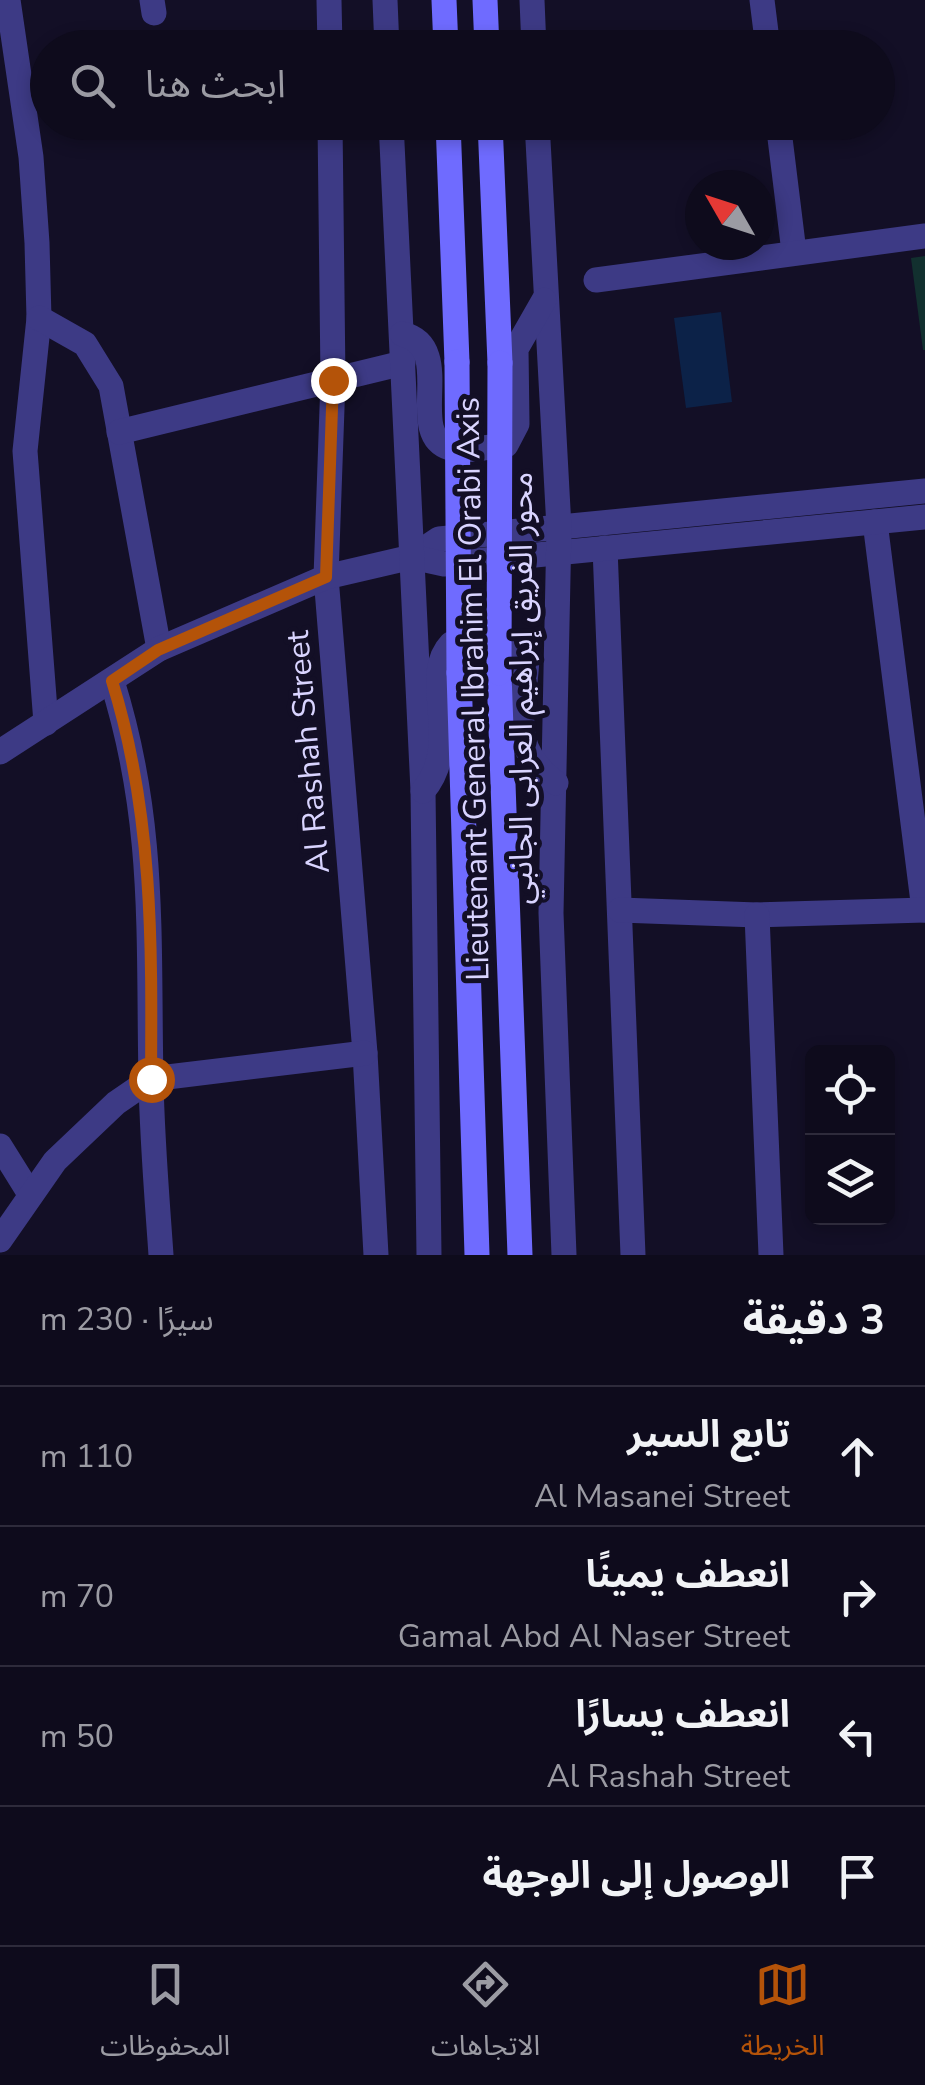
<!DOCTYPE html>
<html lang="ar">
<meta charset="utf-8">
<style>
:root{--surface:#0e0b1c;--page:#171425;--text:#f1f3f6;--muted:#9b9ba3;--line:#2e2b3b;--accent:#b45309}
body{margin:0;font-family:"Nunito Sans","Noto Sans Arabic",sans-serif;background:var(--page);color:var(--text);direction:rtl}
.controls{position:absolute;right:30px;bottom:30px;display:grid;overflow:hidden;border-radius:15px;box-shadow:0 5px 15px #0003}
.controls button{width:90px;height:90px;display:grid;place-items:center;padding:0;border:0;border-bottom:2px solid var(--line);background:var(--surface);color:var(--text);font:50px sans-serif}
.compass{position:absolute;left:685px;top:170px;width:90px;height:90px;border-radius:50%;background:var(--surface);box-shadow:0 5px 15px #0003;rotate:309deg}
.stop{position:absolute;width:30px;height:30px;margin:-22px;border:8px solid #b45309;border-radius:50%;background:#fff}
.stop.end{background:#b45309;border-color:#fff;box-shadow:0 2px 10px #0008}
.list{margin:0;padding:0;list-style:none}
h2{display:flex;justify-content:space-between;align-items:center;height:130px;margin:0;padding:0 40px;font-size:42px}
h2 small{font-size:32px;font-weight:400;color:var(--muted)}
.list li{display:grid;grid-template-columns:65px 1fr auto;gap:30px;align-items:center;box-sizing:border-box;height:140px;padding:0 40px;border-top:2px solid var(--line)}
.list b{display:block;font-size:38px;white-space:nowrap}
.list p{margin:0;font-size:32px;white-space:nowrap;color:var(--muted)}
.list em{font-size:32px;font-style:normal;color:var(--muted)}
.icon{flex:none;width:55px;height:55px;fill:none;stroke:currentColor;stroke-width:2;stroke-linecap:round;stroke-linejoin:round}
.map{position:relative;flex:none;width:925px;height:1255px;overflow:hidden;direction:ltr}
.search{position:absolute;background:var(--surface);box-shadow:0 5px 15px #0003;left:30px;right:30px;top:30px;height:110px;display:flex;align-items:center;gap:25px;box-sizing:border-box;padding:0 35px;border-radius:55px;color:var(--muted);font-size:38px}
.sheet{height:690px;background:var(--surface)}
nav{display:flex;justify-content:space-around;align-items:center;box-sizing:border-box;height:140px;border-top:2px solid var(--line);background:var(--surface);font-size:28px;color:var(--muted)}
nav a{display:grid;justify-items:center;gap:5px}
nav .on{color:var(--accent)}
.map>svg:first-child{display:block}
</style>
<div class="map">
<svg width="925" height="1255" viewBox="0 0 925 1255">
<rect width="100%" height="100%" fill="#130f26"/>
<polygon fill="#12302f" points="925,256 925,350 923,350 911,258"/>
<polygon fill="#0c2248" points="721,312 732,402 686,408 674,318"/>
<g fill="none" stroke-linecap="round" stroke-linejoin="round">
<g stroke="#3d3a85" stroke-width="25">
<polyline points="8,0 31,157 37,243 39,318 25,451 46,723"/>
<polyline points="152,0 154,13"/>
<polyline points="329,0 330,48"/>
<polyline points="762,0 768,48"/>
<polyline points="330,122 333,380 326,577 365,1053 376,1255"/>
<polyline points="778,122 794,252"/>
<polyline points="596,280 925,236"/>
<polyline points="39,318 85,344 111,386 159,649"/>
<polyline points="119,432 403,363"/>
<polyline points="875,522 924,910"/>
<polyline points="605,548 633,1255"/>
<polyline points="412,557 439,539 925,491"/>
<path d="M112,681c44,140 36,256 39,399 1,59 6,117 10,175"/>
<polyline points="0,752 159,649 326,577 412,557 444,564 925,517"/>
<polyline points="620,910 757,915 925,910"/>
<polyline points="757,915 771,1255"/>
<polyline points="0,1146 30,1194"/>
<polyline points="0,1240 55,1161 116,1103 151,1079 365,1053"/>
</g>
<g stroke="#3d3a85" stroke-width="25">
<polyline points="385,0 387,48"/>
<polyline points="532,0 534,48"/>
<polyline points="391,122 423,791 429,1255"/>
<polyline points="537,122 559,528 551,913 564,1255"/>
<path d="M402,334c56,13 2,100 48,114 16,5 40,-2 56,-3l11,-21 -1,-75 28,-49"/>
<path d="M423,791c41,-48 -4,-114 28,-147 25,-1 64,-12 76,15 -3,54 -20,88 29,124"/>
</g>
<g stroke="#6f6bff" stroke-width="25">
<polyline points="444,0 446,48"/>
<polyline points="485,0 487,48"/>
<polyline points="448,122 457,362"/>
<polyline points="490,122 500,363"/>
<polyline points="459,673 477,1255"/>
<polyline points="499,673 520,1255"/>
</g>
<g stroke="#6f6bff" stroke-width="25">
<polyline points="457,362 459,673"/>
<polyline points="499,673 500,363"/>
</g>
</g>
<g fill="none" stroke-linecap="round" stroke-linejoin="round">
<path stroke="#b45309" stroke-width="12" d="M151,1079c1,-136 2,-267 -39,-398l46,-31 168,-73 7,-197"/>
</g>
<g text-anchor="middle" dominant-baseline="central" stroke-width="10" stroke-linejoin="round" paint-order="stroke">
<g font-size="32" fill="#d9d4ff" stroke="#130f26">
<text transform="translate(521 688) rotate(-90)">محور الفريق إبراهيم العرابى الجانبي</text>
<text transform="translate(473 689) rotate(-91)">Lieutenant General Ibrahim El Orabi Axis</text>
<text transform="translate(308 752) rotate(-95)">Al Rashah Street</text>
</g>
</g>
</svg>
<div class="controls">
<button><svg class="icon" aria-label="locate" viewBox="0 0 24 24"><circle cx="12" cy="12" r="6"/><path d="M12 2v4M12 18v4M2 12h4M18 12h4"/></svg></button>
<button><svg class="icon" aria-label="layers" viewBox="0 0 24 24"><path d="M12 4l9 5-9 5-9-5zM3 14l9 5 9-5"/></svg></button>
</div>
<svg class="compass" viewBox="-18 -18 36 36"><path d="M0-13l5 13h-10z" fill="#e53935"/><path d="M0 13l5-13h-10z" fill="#9b9ba3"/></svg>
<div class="stop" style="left:151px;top:1079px"></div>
<div class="stop end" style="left:333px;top:380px"></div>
<div class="search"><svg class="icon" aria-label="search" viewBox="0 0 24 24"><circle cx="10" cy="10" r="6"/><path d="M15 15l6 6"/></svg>ابحث هنا</div>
</div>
<section class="sheet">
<h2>3 دقيقة<small>سيرًا · 230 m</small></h2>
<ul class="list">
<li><svg class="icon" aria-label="ahead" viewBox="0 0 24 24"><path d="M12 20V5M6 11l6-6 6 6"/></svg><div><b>تابع السير</b><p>Al Masanei Street</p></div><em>110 m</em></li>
<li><svg class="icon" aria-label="right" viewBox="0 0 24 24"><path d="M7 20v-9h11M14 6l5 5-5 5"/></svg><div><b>انعطف يمينًا</b><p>Gamal Abd Al Naser Street</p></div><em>70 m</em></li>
<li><svg class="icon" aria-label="left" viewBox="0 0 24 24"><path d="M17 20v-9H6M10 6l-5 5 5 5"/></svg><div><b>انعطف يسارًا</b><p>Al Rashah Street</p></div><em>50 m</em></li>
<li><svg class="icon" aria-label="arrive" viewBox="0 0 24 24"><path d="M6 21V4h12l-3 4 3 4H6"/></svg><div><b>الوصول إلى الوجهة</b></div></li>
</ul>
</section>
<nav>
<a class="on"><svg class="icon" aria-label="map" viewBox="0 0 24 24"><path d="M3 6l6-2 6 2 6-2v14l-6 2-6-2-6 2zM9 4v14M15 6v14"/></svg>الخريطة</a>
<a><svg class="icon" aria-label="directions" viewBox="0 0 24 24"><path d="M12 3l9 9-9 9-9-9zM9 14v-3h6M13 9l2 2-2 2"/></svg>الاتجاهات</a>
<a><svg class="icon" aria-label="saved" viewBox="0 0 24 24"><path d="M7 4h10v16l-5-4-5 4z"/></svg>المحفوظات</a>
</nav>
